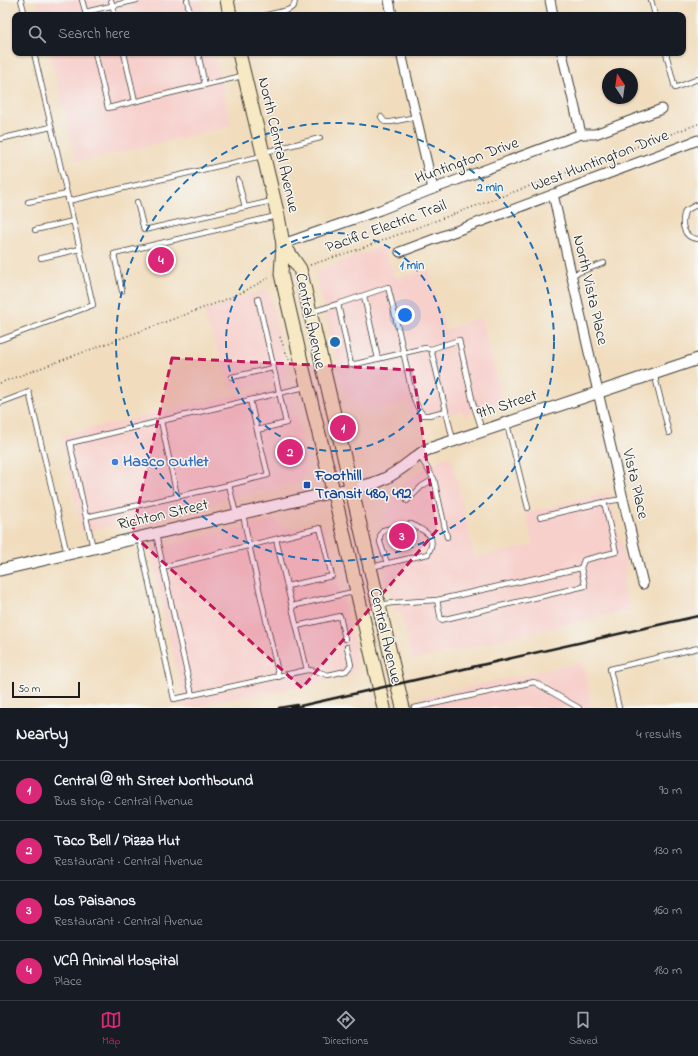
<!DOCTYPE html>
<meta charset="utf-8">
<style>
:root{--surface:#171b24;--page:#20242c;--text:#f1f3f6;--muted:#9ea1a6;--line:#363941;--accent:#db2777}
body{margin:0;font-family:"Indie Flower",sans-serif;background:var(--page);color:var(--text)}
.compass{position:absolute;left:602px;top:68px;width:36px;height:36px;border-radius:50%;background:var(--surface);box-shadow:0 1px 3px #0004;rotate:347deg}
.scale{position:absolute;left:12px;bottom:10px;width:68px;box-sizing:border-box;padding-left:4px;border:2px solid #1c1c1c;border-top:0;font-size:11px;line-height:14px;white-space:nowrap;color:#1c1c1c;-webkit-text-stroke:3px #f6f6f2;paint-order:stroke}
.you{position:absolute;left:405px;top:315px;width:14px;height:14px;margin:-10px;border:3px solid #fff;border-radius:50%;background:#1a73e8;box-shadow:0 0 0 6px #1a73e833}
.badge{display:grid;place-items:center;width:26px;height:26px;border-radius:50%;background:var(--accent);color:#fff;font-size:13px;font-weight:700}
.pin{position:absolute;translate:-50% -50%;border:2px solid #fff;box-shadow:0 1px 4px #0006}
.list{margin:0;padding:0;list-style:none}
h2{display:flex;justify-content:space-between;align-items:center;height:52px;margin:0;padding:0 16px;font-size:17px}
h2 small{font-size:13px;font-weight:400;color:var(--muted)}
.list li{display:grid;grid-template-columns:26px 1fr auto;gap:12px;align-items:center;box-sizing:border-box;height:60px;padding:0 16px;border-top:1px solid var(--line)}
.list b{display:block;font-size:15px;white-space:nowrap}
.list p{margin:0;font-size:13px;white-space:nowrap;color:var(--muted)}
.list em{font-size:13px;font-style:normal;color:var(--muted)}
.icon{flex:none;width:22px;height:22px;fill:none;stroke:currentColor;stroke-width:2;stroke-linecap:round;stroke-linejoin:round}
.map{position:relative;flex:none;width:698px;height:708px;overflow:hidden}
.search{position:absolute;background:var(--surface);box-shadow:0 1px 3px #0004;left:12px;right:12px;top:12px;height:44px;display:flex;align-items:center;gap:10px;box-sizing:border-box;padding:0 14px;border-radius:8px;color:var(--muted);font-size:15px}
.sheet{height:292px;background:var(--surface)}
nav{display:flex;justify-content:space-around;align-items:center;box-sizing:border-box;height:56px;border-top:1px solid var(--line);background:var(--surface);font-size:11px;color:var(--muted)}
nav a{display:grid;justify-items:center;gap:2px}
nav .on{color:var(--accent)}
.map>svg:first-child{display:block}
</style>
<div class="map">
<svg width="698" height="708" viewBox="0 0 698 708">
<rect width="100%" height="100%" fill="#f6f6f2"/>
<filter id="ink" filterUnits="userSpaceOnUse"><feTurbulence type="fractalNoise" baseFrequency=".025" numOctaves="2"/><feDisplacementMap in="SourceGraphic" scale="8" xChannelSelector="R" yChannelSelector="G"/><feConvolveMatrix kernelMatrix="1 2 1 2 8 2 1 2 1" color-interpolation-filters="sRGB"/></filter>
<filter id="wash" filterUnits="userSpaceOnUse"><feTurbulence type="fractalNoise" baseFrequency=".012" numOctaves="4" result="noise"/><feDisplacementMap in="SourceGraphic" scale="16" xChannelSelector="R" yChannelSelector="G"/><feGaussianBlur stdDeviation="0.9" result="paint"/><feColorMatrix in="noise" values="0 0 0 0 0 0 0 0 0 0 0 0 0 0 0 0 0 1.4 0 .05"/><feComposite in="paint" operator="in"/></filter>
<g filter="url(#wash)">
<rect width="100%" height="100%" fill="#f1ddbe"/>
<g fill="#f7d0cc">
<polygon points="37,0 201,0 205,15 41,15"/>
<polygon points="50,53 214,53 231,126 77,162"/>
<polygon points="383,246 395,278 429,270 445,330 480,317 482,320 503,404 464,416 462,411 413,423 407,402 372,411 344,392 315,271"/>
<polygon points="266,289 270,296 288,378 240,390 232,387 203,311"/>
<polygon points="289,383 306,460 307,472 300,482 82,532 61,435"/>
<polygon points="451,456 475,558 533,545 526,513 609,493 626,565 623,589 630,609 628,611 412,660 402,614 396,614 377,542 381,527 394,496 406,481 434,462"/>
<polygon points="275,519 284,529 319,524 325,528 355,649 356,667 352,674 313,684 185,708 150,550"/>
<polygon points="582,662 592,708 425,708 422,697"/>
</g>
</g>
<g filter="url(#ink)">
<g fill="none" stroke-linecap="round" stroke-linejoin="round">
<g stroke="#3c3934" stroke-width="6">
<g id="service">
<polyline points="21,0 25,15"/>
<polyline points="82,0 86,14"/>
<polyline points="111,0 115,15"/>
<polyline points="187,0 190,15"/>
<polyline points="651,0 655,15"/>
<polyline points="85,12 137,0"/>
<polyline points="267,15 288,10 294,6 295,0"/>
<polyline points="95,53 108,108 242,76"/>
<polyline points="124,53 135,101"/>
<polyline points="198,53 205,85"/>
<polyline points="666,53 675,88 698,79"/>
<polyline points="381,117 385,122 391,122 416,117"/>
<polyline points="0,139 51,127"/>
<polyline points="265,152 320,138"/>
<polyline points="238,180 245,207"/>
<polyline points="68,201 262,156"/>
<polyline points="28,202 67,194"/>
<polyline points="137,202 144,230 272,201"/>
<path d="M698,204l-13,7c-4,12 -3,27 13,28"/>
<polyline points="35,230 73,221"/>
<polyline points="41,258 80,249"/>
<polyline points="572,275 604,263"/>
<polyline points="122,291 114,254 276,216"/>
<polyline points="364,296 378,359"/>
<polyline points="311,312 338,304"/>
<polyline points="0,340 93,305 34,53"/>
<polyline points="431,349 459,340 473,403 482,430"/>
<polyline points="654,373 669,433"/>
<polyline points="232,377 273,368"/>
<polyline points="250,400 257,430"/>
<polyline points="0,403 29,392 67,554"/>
<path d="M446,411l-17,4h-6c-12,-14 -14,-38 -18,-55 -5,-25 -11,-49 -17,-73l-50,17 13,61 74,-17 6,1 22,91"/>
<polyline points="161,421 305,387"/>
<polyline points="507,424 528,508"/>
<polyline points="419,455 434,479"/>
<polyline points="229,485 268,475 257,430 286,423 258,299"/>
<polyline points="407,501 422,486 434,479 447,537"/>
<polyline points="243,514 249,545 279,677"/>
<polyline points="86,517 70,443 161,421 177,496"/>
<polyline points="540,517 604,502 623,499"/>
<polyline points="139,537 174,699 307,670 287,586 332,576 320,528 163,567 156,534"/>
<polyline points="276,539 287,586"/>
<polyline points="93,548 86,517 229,485 236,514"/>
<polyline points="163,567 192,695"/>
<path d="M371,567l57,-13c10,-19 -2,-22 -17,-30l-28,6 -3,6v6l7,21"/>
<polyline points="437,600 581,568"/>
<polyline points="380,605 392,603 437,600 441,620 585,586 581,568 584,560 616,552 604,502"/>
<polyline points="292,606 357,591"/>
<polyline points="297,626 340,616 345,639"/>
<polyline points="307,670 316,671 328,675 346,671 351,665 347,647"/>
<polyline points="414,708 534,682 579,708"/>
<polyline points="619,708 610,669 698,648"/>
</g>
</g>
<g stroke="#3c3934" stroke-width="11">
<g id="minor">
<polyline points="389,0 392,15"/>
<polyline points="550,0 553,15"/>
<polyline points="401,53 433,189"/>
<polyline points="562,53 581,134"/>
<polyline points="553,194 598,392 643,584"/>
<polyline points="283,244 380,210 433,189 581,134 595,134 662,109"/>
<polyline points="400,252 698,140"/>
</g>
</g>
<g stroke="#3c3934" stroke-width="13">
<path id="tertiary" d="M0,570l333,-78c16,-3 34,-5 49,-12 16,-7 29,-20 44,-30l272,-91"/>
</g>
<g stroke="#3c3934" stroke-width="15">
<g id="secondary">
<polyline points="227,0 230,15"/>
<polyline points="239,53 278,216 283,244 281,274 302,365 343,531 384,708"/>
<polyline points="283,244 300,269 403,708"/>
</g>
</g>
<g stroke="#3c3934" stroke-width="1.5" stroke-dasharray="1 3" stroke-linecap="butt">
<polyline points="310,265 359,249 698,124"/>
<polyline points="280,337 289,360"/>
<polyline points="0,383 222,301 243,292 270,277"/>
</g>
<use href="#service" stroke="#fff" stroke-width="4.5"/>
<use href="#minor" stroke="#fff" stroke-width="9"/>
<use href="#tertiary" stroke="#fff" stroke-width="11"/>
<use href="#secondary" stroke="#f6e9c3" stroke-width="13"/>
<g stroke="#1c1c1c" stroke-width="2.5">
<polyline points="279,708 297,705"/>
<polyline points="291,708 698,616"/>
</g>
</g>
</g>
<path fill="#c2185b" fill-opacity="0.2" stroke="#c2185b" stroke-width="3" stroke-dasharray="8 5" stroke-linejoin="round" d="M172,358l241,12 24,160 -135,158 -170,-154z"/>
<g fill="none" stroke="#1f6fb2" stroke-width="2" stroke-dasharray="7 5">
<circle cx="335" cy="342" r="109"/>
<circle cx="335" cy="342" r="219"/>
</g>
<circle fill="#3f7fe0" stroke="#f6f6f2" stroke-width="1.5" cx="115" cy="462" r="4"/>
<rect fill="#1a4fb4" stroke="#f6f6f2" stroke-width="1.5" x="303" y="481" width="8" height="8" rx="2"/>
<g text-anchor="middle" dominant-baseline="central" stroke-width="3" stroke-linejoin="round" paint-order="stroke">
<g font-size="16" fill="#1c1c1c" stroke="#f6f6f2">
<text transform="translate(278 145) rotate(77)">North Central Avenue</text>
<text transform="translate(467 161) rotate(-20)">Huntington Drive</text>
<text transform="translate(600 161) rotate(-21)">West Huntington Drive</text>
<text transform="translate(386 227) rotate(-20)">Pacific Electric Trail</text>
<text transform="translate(590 290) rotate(77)">North Vista Place</text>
<text transform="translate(310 321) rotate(78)">Central Avenue</text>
<text transform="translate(507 405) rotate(-18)">9th Street</text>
<text transform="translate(635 484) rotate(77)">Vista Place</text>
<text transform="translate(163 515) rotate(-13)">Richton Street</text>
<text transform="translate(385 636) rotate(77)">Central Avenue</text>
</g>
<g font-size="16" font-weight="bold" fill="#366cbe" stroke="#f6f6f2" text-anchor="start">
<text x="123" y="462">Hasco Outlet</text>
</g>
<g font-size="16" font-weight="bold" fill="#164399" stroke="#f6f6f2" text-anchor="start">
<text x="315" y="476">Foothill<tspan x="315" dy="18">Transit 480, 492</tspan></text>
</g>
</g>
<circle cx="335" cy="342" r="6" fill="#1f6fb2" stroke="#f6f6f2" stroke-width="2"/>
<g font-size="12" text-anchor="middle" font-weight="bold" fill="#1f6fb2" stroke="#f6f6f2" stroke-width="3" stroke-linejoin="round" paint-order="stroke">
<text x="490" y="191">2 min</text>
<text x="412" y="269">1 min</text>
</g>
</svg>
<svg class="compass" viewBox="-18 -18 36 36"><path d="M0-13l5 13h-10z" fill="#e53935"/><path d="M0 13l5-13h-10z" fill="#9ea1a6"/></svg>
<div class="scale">50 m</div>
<div class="you"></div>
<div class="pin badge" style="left:343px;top:428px">1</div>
<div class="pin badge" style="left:290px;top:452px">2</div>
<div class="pin badge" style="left:402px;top:536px">3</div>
<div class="pin badge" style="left:161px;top:260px">4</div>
<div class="search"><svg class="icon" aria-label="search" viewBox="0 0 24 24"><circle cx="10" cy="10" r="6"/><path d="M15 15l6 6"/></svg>Search here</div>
</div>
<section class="sheet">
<h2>Nearby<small>4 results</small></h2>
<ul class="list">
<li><span class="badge">1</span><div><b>Central @ 9th Street Northbound</b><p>Bus stop · Central Avenue</p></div><em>90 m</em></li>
<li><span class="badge">2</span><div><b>Taco Bell / Pizza Hut</b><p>Restaurant · Central Avenue</p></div><em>130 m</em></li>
<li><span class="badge">3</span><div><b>Los Paisanos</b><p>Restaurant · Central Avenue</p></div><em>160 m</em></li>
<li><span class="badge">4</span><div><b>VCA Animal Hospital</b><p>Place</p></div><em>180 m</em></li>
</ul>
</section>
<nav>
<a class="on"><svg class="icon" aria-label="map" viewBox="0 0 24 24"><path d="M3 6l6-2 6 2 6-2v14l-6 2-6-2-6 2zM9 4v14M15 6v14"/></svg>Map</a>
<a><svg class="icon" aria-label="directions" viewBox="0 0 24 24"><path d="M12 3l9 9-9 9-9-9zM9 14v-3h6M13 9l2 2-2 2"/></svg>Directions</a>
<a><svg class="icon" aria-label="saved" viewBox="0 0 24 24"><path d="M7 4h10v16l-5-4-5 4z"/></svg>Saved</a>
</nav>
